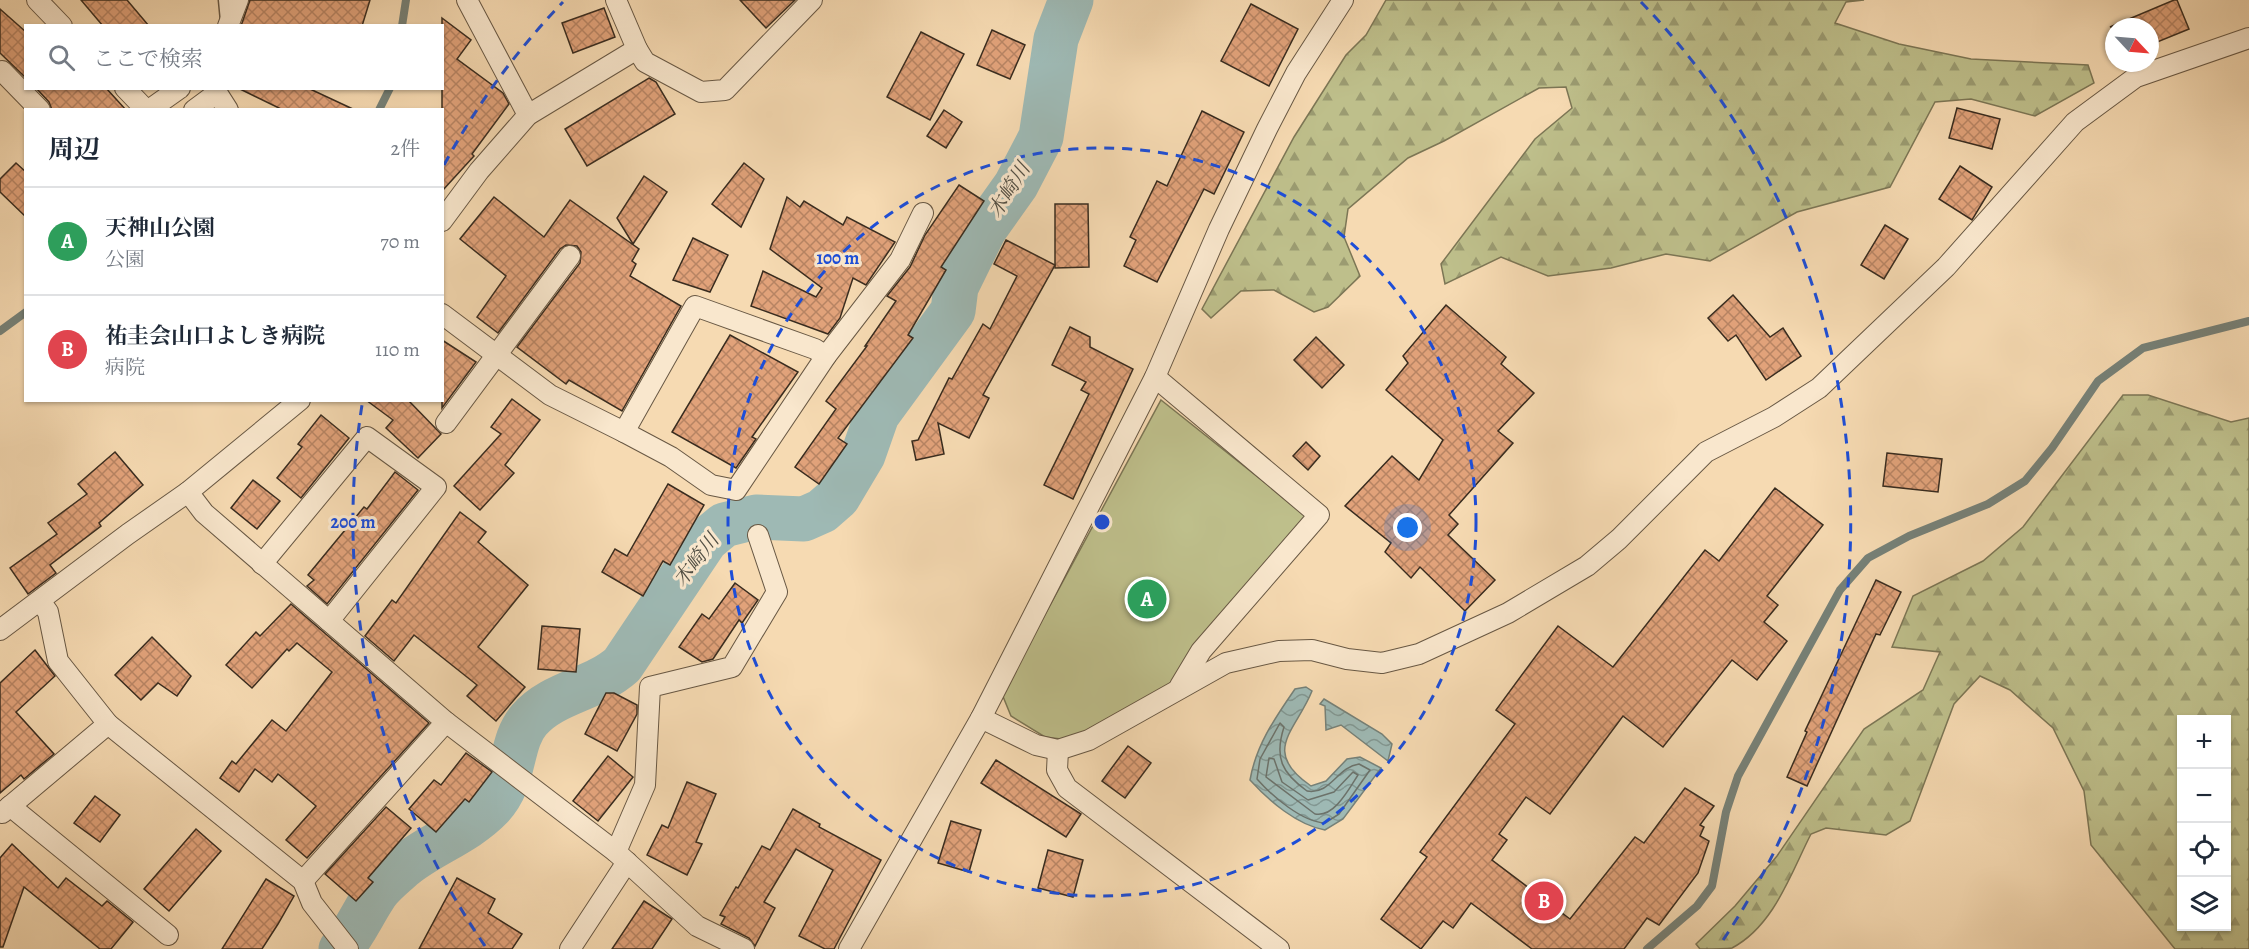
<!DOCTYPE html>
<html lang="ja">
<meta charset="utf-8">
<style>
:root{--surface:#fff;--page:#f6f6f7;--text:#1f2937;--muted:#747a83;--line:#e0e1e3;--accent:#2563eb}
body{margin:0;font-family:Alegreya,"Noto Serif JP",serif;background:var(--page);color:var(--text)}
.controls{position:absolute;right:18px;bottom:18px;display:grid;overflow:hidden;border-radius:0px;box-shadow:0 2px 4px #0004}
.controls button{width:54px;height:54px;display:grid;place-items:center;padding:0;border:0;border-bottom:2px solid var(--line);background:var(--surface);color:var(--text);font:30px sans-serif}
.compass{position:absolute;left:2105px;top:18px;width:54px;height:54px;border-radius:50%;background:var(--surface);box-shadow:0 2px 4px #0004;rotate:116deg}
.you{position:absolute;left:1408px;top:528px;width:21px;height:21px;margin:-15px;border:4px solid #fff;border-radius:50%;background:#1a73e8;box-shadow:0 0 0 9px #1a73e833}
.badge{display:grid;place-items:center;width:39px;height:39px;border-radius:50%;background:var(--accent);color:#fff;font-size:20px;font-weight:700}
.pin{position:absolute;translate:-50% -50%;border:3px solid #fff;box-shadow:0 2px 6px #0006}
.list{margin:0;padding:0;list-style:none}
h2{display:flex;justify-content:space-between;align-items:center;height:78px;margin:0;padding:0 24px;font-size:26px}
h2 small{font-size:20px;font-weight:400;color:var(--muted)}
.list li{display:grid;grid-template-columns:39px 1fr auto;gap:18px;align-items:center;box-sizing:border-box;height:108px;padding:0 24px;border-top:2px solid var(--line)}
.list b{display:block;font-size:22px;white-space:nowrap}
.list p{margin:0;font-size:20px;white-space:nowrap;color:var(--muted)}
.list em{font-size:20px;font-style:normal;color:var(--muted)}
.icon{flex:none;width:33px;height:33px;fill:none;stroke:currentColor;stroke-width:2;stroke-linecap:round;stroke-linejoin:round}
.map{position:relative;flex:none;width:2249px;height:949px;overflow:hidden}
.search{position:absolute;background:var(--surface);box-shadow:0 2px 4px #0004;left:24px;top:24px;width:420px;height:66px;display:flex;align-items:center;gap:15px;box-sizing:border-box;padding:0 21px;border-radius:0px;color:var(--muted);font-size:22px}
.panel{position:absolute;background:var(--surface);box-shadow:0 2px 4px #0004;left:24px;top:108px;width:420px;height:294px;border-radius:0px}
.map>svg:first-child{display:block}
</style>
<div class="map">
<svg width="2249" height="949" viewBox="0 0 2249 949">
<defs>
<pattern id="forest-firs" width="22" height="20" patternUnits="userSpaceOnUse" patternTransform="scale(1.5)"><rect width="22" height="20" fill="#bebf8b"/><path d="M5 1l3.5 6h-7zM16 11l3.5 6h-7z" fill="#9b9b71"/></pattern>
<pattern id="water-waves" width="16" height="10" patternUnits="userSpaceOnUse" patternTransform="scale(1.5)"><rect width="16" height="10" fill="#9eb9b4"/><path d="M0 5q4-4 8 0t8 0" fill="none" stroke="#829792"/></pattern>
<pattern id="building-cross-hatch" width="8" height="8" patternUnits="userSpaceOnUse" patternTransform="scale(1.5)"><rect width="8" height="8" fill="#e1a27a"/><path d="M0 0l8 8M0 8l8-8" fill="none" stroke="#b78463"/></pattern>
</defs>
<rect width="100%" height="100%" fill="#f6dab2"/>
<filter id="stains"><feTurbulence type="fractalNoise" baseFrequency=".00333" numOctaves="4"/><feColorMatrix values="0 0 0 0 .2 0 0 0 0 .09 0 0 0 0 .02 0 0 0 .5 -.17"/></filter>
<radialGradient id="worn" r=".72"><stop offset=".6" stop-color="#630" stop-opacity="0"/><stop offset="1" stop-color="#630" stop-opacity=".3"/></radialGradient>
<polygon fill="#bebf8b" stroke="#7c7655" stroke-width="1.5" points="1161,400 1307,516 1174,682 1069,740 1045,737 1011,716 1002,694"/>
<g fill="url(#forest-firs)" stroke="#7c7655" stroke-width="1.5" fill-rule="evenodd">
<polygon points="1386,0 1864,0 1846,2 1835,23 1899,44 1971,59 2088,65 2094,83 2035,116 1971,99 1935,102 1890,187 1797,212 1710,261 1666,254 1611,268 1548,276 1501,257 1445,284 1441,264 1535,139 1572,108 1566,87 1539,88 1444,141 1408,158 1348,209 1344,237 1360,276 1328,307 1314,312 1274,290 1241,291 1211,318 1202,309 1294,137 1346,55 1366,35"/>
<path d="M2123,395h25l83,27 18,-4v531h-74l-84,-104 -7,-54 -31,-63 -43,-38 -30,-14 -26,28 -44,117 -24,14 -60,-7 -15,6c-20,39 -37,92 -79,114 -7,1 -23,1 -32,1l-4,-5 39,-38 42,-50 87,-127 59,-39 17,-38 -48,-5 21,-51 70,-35 40,-34zM2182,720h44v206h-44z"/>
</g>
<g fill="url(#water-waves)" stroke="#768178" stroke-width="1.5">
<path d="M1306,687l6,4c-16,40 -52,60 -1,95l15,-5 21,-22 13,-2 21,11 -38,51 -18,11c-28,-5 -56,-29 -75,-50 6,-35 25,-62 45,-91z"/>
<polygon points="1324,699 1382,734 1392,744 1388,761 1341,725 1326,730 1325,706 1320,704"/>
</g>
<g fill="none" stroke-linecap="round" stroke-linejoin="round">
<g stroke="#6c726a" stroke-width="1.5">
<path d="M1280,723l4,4c-10,31 -2,46 23,64 24,4 30,-24 52,-27l11,6 -31,44 -14,9c-23,-1 -53,-27 -68,-44l3,-20z"/>
<path d="M1269,758l5,1 8,23 26,18 26,-8 19,-20 5,3c-9,14 -24,43 -43,39l-49,-37z"/>
</g>
<g stroke="#768178" stroke-width="8">
<polyline points="402,26 406,0"/>
<polyline points="379,110 390,88"/>
<polyline points="0,331 26,312"/>
<polyline points="1647,949 1697,906 1712,886 1726,812 1738,776 1840,590 1868,558 1909,536 1988,504 2025,481 2052,448 2098,381 2143,348 2249,321"/>
</g>
<path stroke="#9eb9b4" stroke-width="45" d="M341,949c14,-17 22,-36 34,-54 6,-10 20,-21 29,-29 27,-22 62,-33 87,-59 26,-28 18,-64 38,-87 24,-28 65,-30 93,-55l84,-125 18,-15 32,-8 48,2 18,-8 16,-14 25,-42 14,-40 76,-104 3,-24 28,-57 32,-45 25,-48 15,-98 15,-39"/>
</g>
<g fill="url(#building-cross-hatch)" stroke="#392c1f" stroke-width="1.5">
<polygon points="81,0 127,0 149,26 103,26"/>
<polygon points="250,0 370,0 362,26 241,26"/>
<polygon points="740,0 795,0 766,28"/>
<polygon points="2174,0 2177,0 2189,29 2150,45 2150,27 2110,27"/>
<polygon points="1251,4 1298,29 1269,86 1221,61"/>
<polygon points="604,8 615,37 573,53 562,23"/>
<polygon points="0,9 26,32 26,78 0,53"/>
<polygon points="442,18 471,40 457,59 503,93 509,104 472,154 474,156 442,191"/>
<polygon points="992,30 1025,45 1010,79 977,65"/>
<polygon points="921,32 964,54 930,120 887,97"/>
<polygon points="649,78 656,82 675,114 587,166 565,129"/>
<polygon points="36,88 106,88 126,110 52,110 49,102"/>
<polygon points="238,88 308,88 355,110 283,110"/>
<polygon points="1957,108 2000,119 1992,149 1949,138"/>
<polygon points="944,110 962,122 946,148 927,136"/>
<polygon points="1202,111 1244,132 1214,194 1204,189 1157,282 1124,266 1136,240 1130,237 1157,181 1167,186"/>
<polygon points="16,163 26,172 26,217 0,192 0,179"/>
<polygon points="744,163 764,179 741,227 712,204"/>
<polygon points="1960,166 1992,187 1972,220 1939,199"/>
<polygon points="644,176 667,192 633,244 617,218"/>
<polygon points="959,185 984,201 941,267 946,270 908,335 913,338 838,438 847,444 819,484 795,467 836,409 826,401 867,346 865,346 896,301 887,296 910,267 925,235"/>
<polygon points="494,197 544,237 570,200 639,249 632,261 636,264 630,276 681,306 622,411 569,380 566,384 517,347 580,263 581,252 577,246 566,245 560,249 498,333 477,317 506,276 460,239"/>
<polygon points="787,197 800,207 804,201 843,225 847,217 895,242 866,285 853,278 840,318 828,334 751,306 763,271 816,297 822,288 770,249"/>
<polygon points="1055,204 1088,204 1089,267 1055,268"/>
<polygon points="1885,225 1908,239 1884,279 1861,265"/>
<polygon points="693,238 728,255 710,292 673,280"/>
<polygon points="1006,240 1055,265 983,395 989,398 969,438 938,423 944,454 916,460 912,441 918,440 949,378 952,379 983,324 990,329 1017,276 994,264"/>
<polygon points="1733,295 1770,337 1783,328 1801,356 1766,380 1736,335 1728,341 1708,318"/>
<polygon points="1446,305 1506,357 1501,364 1534,393 1498,431 1513,443 1449,515 1458,524 1448,535 1495,580 1465,611 1420,567 1411,578 1385,552 1391,543 1345,506 1392,456 1419,480 1443,440 1386,390 1408,363 1403,356"/>
<polygon points="1070,327 1090,337 1090,347 1133,369 1073,499 1044,485 1089,394 1081,390 1086,382 1052,365"/>
<polygon points="730,335 798,372 752,437 756,439 736,468 672,432"/>
<polygon points="1316,337 1344,365 1322,388 1294,360"/>
<polygon points="442,340 476,362 442,408"/>
<polygon points="512,399 540,420 505,465 514,473 480,510 454,486 501,434 491,427"/>
<polygon points="366,400 408,400 441,434 418,458 386,428 393,420"/>
<polygon points="321,415 349,438 301,498 277,478 302,447 298,444"/>
<polygon points="1306,442 1320,456 1308,470 1293,456"/>
<polygon points="115,452 143,485 99,523 101,526 50,565 56,573 28,594 10,568 57,534 48,523 87,494 78,484"/>
<polygon points="1887,453 1942,459 1938,492 1883,486"/>
<polygon points="395,472 418,490 327,604 307,586 314,580 308,575 364,507 367,509"/>
<polygon points="253,480 280,501 257,529 231,508"/>
<polygon points="668,484 704,505 670,565 663,561 643,596 602,572 615,549 627,556"/>
<polygon points="1775,488 1823,525 1767,596 1778,605 1764,622 1787,641 1757,680 1732,660 1663,747 1623,716 1550,814 1526,797 1499,834 1507,840 1492,860 1570,919 1635,837 1644,843 1685,788 1714,806 1700,825 1704,827 1700,836 1709,841 1698,873 1659,925 1647,918 1624,949 1532,949 1471,903 1453,928 1443,921 1421,949 1381,919 1427,857 1420,852 1515,724 1496,710 1558,626 1613,667 1705,550 1719,561"/>
<polygon points="460,512 486,532 478,542 528,585 478,647 525,687 496,721 467,696 477,685 414,635 394,661 365,636 392,600 396,603"/>
<polygon points="1876,580 1901,592 1880,635 1876,634 1807,786 1787,777 1807,732 1805,731"/>
<polygon points="735,583 758,600 742,623 739,620 713,659 702,662 679,647 702,614 709,619"/>
<polygon points="291,604 429,723 307,858 286,840 316,806 278,774 272,782 255,769 239,792 220,778 232,761 236,764 272,720 286,731 332,672 297,643 289,651 287,649 252,688 226,665 256,632 260,636"/>
<polygon points="542,626 580,629 576,672 538,669"/>
<polygon points="152,637 191,676 177,696 158,683 141,700 115,675"/>
<polygon points="35,650 55,676 16,712 54,754 24,779 21,775 0,793 0,683"/>
<polygon points="606,693 614,693 637,705 637,714 617,751 585,734"/>
<polygon points="1128,746 1151,763 1125,798 1102,781"/>
<polygon points="466,753 492,772 469,802 465,799 436,832 409,809 434,780 441,785"/>
<polygon points="608,756 633,777 598,821 573,801"/>
<polygon points="996,760 1081,814 1066,837 981,783"/>
<polygon points="687,782 716,794 696,842 702,844 687,875 647,855 662,825 668,828"/>
<polygon points="95,796 120,815 100,842 74,823"/>
<polygon points="386,807 411,828 368,878 373,882 356,901 325,874"/>
<polygon points="793,809 820,824 819,827 881,860 834,949 825,949 799,936 833,870 796,849 764,902 775,908 755,946 749,938 721,924 725,917 720,915 736,887 738,888 762,846 770,850"/>
<polygon points="951,821 981,830 969,872 938,863"/>
<polygon points="196,829 221,851 169,911 144,889"/>
<polygon points="12,844 58,888 66,878 102,906 107,901 133,922 111,949 100,949 24,887 3,947 0,947 0,858"/>
<polygon points="1048,850 1083,860 1073,897 1038,888"/>
<polygon points="457,878 495,899 488,913 522,934 512,949 419,949"/>
<polygon points="266,879 294,896 278,924 262,949 222,949"/>
<polygon points="644,901 672,919 652,949 612,949"/>
</g>
<g fill="none" stroke-linecap="round" stroke-linejoin="round">
<g stroke="#685844" stroke-width="13">
<polyline id="service" points="224,0 226,21"/>
</g>
<g stroke="#685844" stroke-width="22">
<g id="minor">
<polyline points="37,0 62,26"/>
<polyline points="467,0 528,115"/>
<polyline points="616,0 637,49"/>
<polyline points="228,26 238,0"/>
<polyline points="2,71 40,110"/>
<polyline points="125,88 146,110"/>
<polyline points="214,88 228,110"/>
<polyline points="149,110 180,88"/>
<polyline points="194,110 217,93"/>
<polyline points="442,221 479,171 528,115 637,49 645,62 701,92 725,90 812,0"/>
<polyline points="442,314 550,395 624,432 695,306 815,349 826,356"/>
<polyline points="1155,377 1319,515 1201,651 1180,686"/>
<polyline points="446,423 570,256"/>
<polyline points="624,432 671,457 711,485 736,490 826,356 900,260 923,213"/>
<polyline points="188,492 204,513 446,722 303,881"/>
<polyline points="262,564 367,437 436,487 329,621"/>
<polyline points="40,601 48,612 58,661 108,724 303,881 312,903 348,949"/>
<polyline points="0,630 128,534 188,492 300,400"/>
<polyline points="981,718 1036,745 1058,750 1089,740 1226,663 1279,651 1312,650 1347,659 1382,663 1419,654 1508,613 1587,566 1619,539 1706,452 1774,417 1819,388 1946,267 2075,122 2136,77 2249,38"/>
<polyline points="446,722 616,852 697,926 744,949"/>
<polyline points="1058,750 1057,770 1067,788 1279,949"/>
<polyline points="10,806 168,935"/>
<polyline points="2,813 108,724"/>
<polyline points="616,852 645,785 650,687 732,667 777,592 758,535"/>
<polyline points="570,949 627,862"/>
<polyline points="849,949 981,718 1155,377 1219,229 1267,129 1296,73 1343,0"/>
</g>
</g>
<use href="#service" stroke="#f9e7cd" stroke-width="10"/>
<use href="#minor" stroke="#f9e7cd" stroke-width="20"/>
</g>
<g fill="none" stroke="#1d4ed8" stroke-width="3" stroke-dasharray="10 8">
<circle cx="1102" cy="522" r="374"/>
<path d="M485 946A749 749 0 0 1 362 405M444 165A749 749 0 0 1 563 2M1641 2A749 749 0 0 1 1719 946"/>
</g>
<g text-anchor="middle" dominant-baseline="central" stroke-width="6" stroke-linejoin="round" paint-order="stroke">
<g font-size="20" font-style="italic" fill="#524f44" stroke="#f9e7cd">
<text transform="translate(1009 190) rotate(-58)">木崎川</text>
<text transform="translate(696 560) rotate(-52)">木崎川</text>
</g>
</g>
<circle cx="1102" cy="522" r="9" fill="#1d4ed8" stroke="#f9e7cd" stroke-width="3"/>
<g font-size="18" text-anchor="middle" font-weight="bold" fill="#1d4ed8" stroke="#f9e7cd" stroke-width="6" stroke-linejoin="round" paint-order="stroke">
<text x="838" y="264">100 m</text>
<text x="353" y="528">200 m</text>
</g>
<rect width="100%" height="100%" filter="url(#stains)"/>
<rect width="100%" height="100%" fill="url(#worn)"/>
</svg>
<div class="controls">
<button>+</button>
<button>−</button>
<button><svg class="icon" aria-label="locate" viewBox="0 0 24 24"><circle cx="12" cy="12" r="6"/><path d="M12 2v4M12 18v4M2 12h4M18 12h4"/></svg></button>
<button><svg class="icon" aria-label="layers" viewBox="0 0 24 24"><path d="M12 4l9 5-9 5-9-5zM3 14l9 5 9-5"/></svg></button>
</div>
<svg class="compass" viewBox="-18 -18 36 36"><path d="M0-13l5 13h-10z" fill="#e53935"/><path d="M0 13l5-13h-10z" fill="#747a83"/></svg>
<div class="you"></div>
<div class="pin badge" style="left:1147px;top:599px;background:#2e9e5b">A</div>
<div class="pin badge" style="left:1544px;top:901px;background:#e0444e">B</div>
<div class="search"><svg class="icon" aria-label="search" viewBox="0 0 24 24"><circle cx="10" cy="10" r="6"/><path d="M15 15l6 6"/></svg>ここで検索</div>
<section class="panel">
<h2>周辺<small>2件</small></h2>
<ul class="list">
<li><span class="badge" style="background:#2e9e5b">A</span><div><b>天神山公園</b><p>公園</p></div><em>70 m</em></li>
<li><span class="badge" style="background:#e0444e">B</span><div><b>祐圭会山口よしき病院</b><p>病院</p></div><em>110 m</em></li>
</ul>
</section>
</div>
